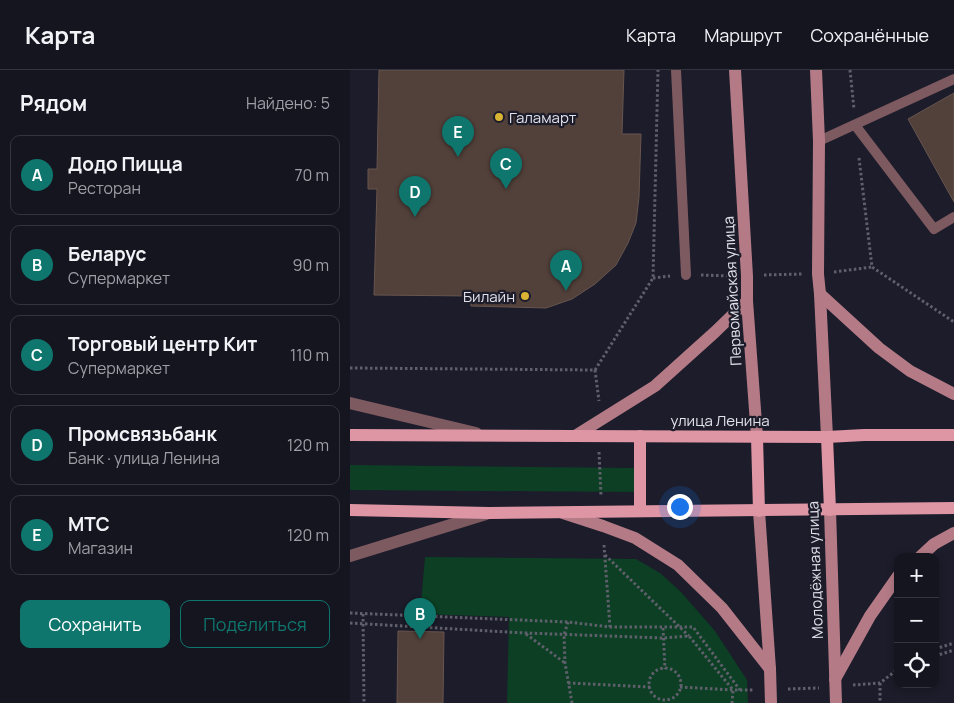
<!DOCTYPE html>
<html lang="ru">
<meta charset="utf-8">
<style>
:root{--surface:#151520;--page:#1e1e29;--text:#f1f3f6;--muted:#9d9fa5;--line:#34343e;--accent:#0f766e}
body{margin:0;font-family:Manrope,sans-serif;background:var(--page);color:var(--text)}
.controls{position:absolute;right:15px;bottom:15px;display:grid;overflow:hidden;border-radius:10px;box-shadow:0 2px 8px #0003}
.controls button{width:45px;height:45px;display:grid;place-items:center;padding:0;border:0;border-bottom:1px solid var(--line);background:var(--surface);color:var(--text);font:25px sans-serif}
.you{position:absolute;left:329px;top:436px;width:18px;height:18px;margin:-12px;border:4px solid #fff;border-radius:50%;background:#1a73e8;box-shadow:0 0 0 8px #1a73e833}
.badge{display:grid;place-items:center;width:32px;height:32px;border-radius:50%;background:var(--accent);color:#fff;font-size:16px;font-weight:700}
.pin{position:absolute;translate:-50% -41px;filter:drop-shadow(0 1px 2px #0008)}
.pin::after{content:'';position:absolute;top:26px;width:18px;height:15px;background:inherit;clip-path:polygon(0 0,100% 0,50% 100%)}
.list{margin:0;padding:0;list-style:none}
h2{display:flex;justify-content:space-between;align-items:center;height:65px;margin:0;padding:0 20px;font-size:21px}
h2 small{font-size:16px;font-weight:400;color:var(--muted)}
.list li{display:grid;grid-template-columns:32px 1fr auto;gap:15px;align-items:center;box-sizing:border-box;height:80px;margin:0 10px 10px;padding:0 10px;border:1px solid var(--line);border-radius:10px}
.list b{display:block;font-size:19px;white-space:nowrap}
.list p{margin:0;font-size:16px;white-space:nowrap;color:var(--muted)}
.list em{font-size:16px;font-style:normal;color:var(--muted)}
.actions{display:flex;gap:10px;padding:15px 20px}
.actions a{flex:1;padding:11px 0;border:1px solid var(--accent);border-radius:10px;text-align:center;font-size:18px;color:var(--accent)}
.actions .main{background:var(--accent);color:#fff}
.icon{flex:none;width:28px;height:28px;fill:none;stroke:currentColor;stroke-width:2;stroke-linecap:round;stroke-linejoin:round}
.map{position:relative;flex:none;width:604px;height:633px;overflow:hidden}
header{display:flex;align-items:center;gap:30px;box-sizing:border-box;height:70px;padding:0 25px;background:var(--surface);border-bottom:1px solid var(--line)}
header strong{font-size:24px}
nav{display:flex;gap:28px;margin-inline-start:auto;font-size:18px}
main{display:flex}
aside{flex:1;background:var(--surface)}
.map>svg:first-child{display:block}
</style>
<header>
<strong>Карта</strong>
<nav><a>Карта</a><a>Маршрут</a><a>Сохранённые</a></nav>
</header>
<main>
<aside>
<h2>Рядом<small>Найдено: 5</small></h2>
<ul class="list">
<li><span class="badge">A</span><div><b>Додо Пицца</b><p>Ресторан</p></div><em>70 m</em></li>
<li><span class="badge">B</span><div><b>Беларус</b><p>Супермаркет</p></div><em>90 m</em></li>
<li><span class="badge">C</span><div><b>Торговый центр Кит</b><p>Супермаркет</p></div><em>110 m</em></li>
<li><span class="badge">D</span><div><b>Промсвязьбанк</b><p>Банк · улица Ленина</p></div><em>120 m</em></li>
<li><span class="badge">E</span><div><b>МТС</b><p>Магазин</p></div><em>120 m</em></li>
</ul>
<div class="actions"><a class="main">Сохранить</a><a>Поделиться</a></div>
</aside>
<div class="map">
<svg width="604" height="633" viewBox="0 0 604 633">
<rect width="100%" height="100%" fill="#1c1c2a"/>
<g fill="#0c3f24">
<polygon points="0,395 285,398 284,422 0,420"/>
<polygon points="75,487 286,489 310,503 331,522 365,561 397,610 398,633 157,633 159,547 70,544"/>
</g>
<g fill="#52403a" stroke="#68554f">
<polygon points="29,0 274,0 272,64 291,64 289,127 286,153 278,173 266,195 245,214 222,229 196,238 121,236 121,226 24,225 27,119 18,119 18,99 27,99"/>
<polygon points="604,23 604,132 558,49"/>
<polygon points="48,561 94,562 93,633 47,633"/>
</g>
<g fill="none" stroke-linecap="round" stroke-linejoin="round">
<g stroke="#60606c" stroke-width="3" stroke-dasharray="2.5 2.5" stroke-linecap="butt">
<polyline points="500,0 504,39"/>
<polyline points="509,88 522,197 604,252"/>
<polyline points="484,202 522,197"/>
<polyline points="351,205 380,206"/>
<polyline points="414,205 453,204"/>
<polyline points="303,208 320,206"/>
<polyline points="0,298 245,300 303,208 308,0"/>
<polyline points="245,300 249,331"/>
<polyline points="249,382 251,426"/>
<polyline points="254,475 260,557"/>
<polyline points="255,485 339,566"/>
<polyline points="0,543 218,552 260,557 343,557 390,620"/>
<polyline points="13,544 14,633"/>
<polyline points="218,552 214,565 215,593 222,633"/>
<polyline points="0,553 175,563 313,568 339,566 383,620 382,633"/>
<polyline points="313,558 315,599"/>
<polyline points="176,564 215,593"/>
<polyline points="585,579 604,573"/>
<polyline points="585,586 604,580"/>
<circle cx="315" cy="614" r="16"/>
<polyline points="218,613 300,617"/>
<polyline points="530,613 530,633"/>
<polyline points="503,615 530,613 548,599"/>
<polyline points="330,617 383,620 404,620"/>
<polyline points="438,619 469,618"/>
</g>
<g stroke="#7d5960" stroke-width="10">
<polyline points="326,0 336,205"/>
<polyline points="505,55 584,159 604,147"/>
<polyline points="469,71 604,9"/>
</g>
<g stroke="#7d5960" stroke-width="12">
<polyline points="0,333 126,363"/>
<polyline points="0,486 136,444"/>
</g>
<g stroke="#b47b87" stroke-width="12">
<polyline points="385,0 397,206 397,231 407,367"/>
<polyline points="466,0 469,71 468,204 470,224 477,367"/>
<polyline points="470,224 529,278 560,301 604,324"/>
<polyline points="225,366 305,316 365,262 397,231"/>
<polyline points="480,440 486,633"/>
<polyline points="409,441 420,599 421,633"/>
<polyline points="213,443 253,456 285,468 328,495 372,538 420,599"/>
<polyline points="570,487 584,474 604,463"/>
<polyline points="485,609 520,546 548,506"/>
</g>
<g stroke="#de95a4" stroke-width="12">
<polyline points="0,365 477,367 514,365 604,365"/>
<polyline points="407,367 409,441"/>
<polyline points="477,367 480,440"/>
<polyline points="0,440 139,443 604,438"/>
<polyline points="290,441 290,366"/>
</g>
</g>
<g fill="#d9b334" stroke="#1c1c2a" stroke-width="2">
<circle cx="149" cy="47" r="5"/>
<circle cx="175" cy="226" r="5"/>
</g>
<g text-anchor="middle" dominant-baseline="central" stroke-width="4.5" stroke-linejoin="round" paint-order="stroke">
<g font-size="15" fill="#e1e1eb" stroke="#1c1c2a" text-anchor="start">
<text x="159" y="47">Галамарт</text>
<text x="165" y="226" text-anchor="end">Билайн</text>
</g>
<g font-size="15" fill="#e1e1eb" stroke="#1c1c2a">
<text transform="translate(382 221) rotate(-93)">Первомайская улица</text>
<text x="370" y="350">улица Ленина</text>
<text transform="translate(465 500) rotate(-92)">Молодёжная улица</text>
</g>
</g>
</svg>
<div class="controls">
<button>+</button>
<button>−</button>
<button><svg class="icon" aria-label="locate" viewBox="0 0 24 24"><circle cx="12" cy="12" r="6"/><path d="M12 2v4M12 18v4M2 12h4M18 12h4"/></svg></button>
</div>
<div class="you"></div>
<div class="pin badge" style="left:216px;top:221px">A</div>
<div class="pin badge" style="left:70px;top:569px">B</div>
<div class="pin badge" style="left:156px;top:119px">C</div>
<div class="pin badge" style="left:65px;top:147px">D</div>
<div class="pin badge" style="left:108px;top:87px">E</div>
</div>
</main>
